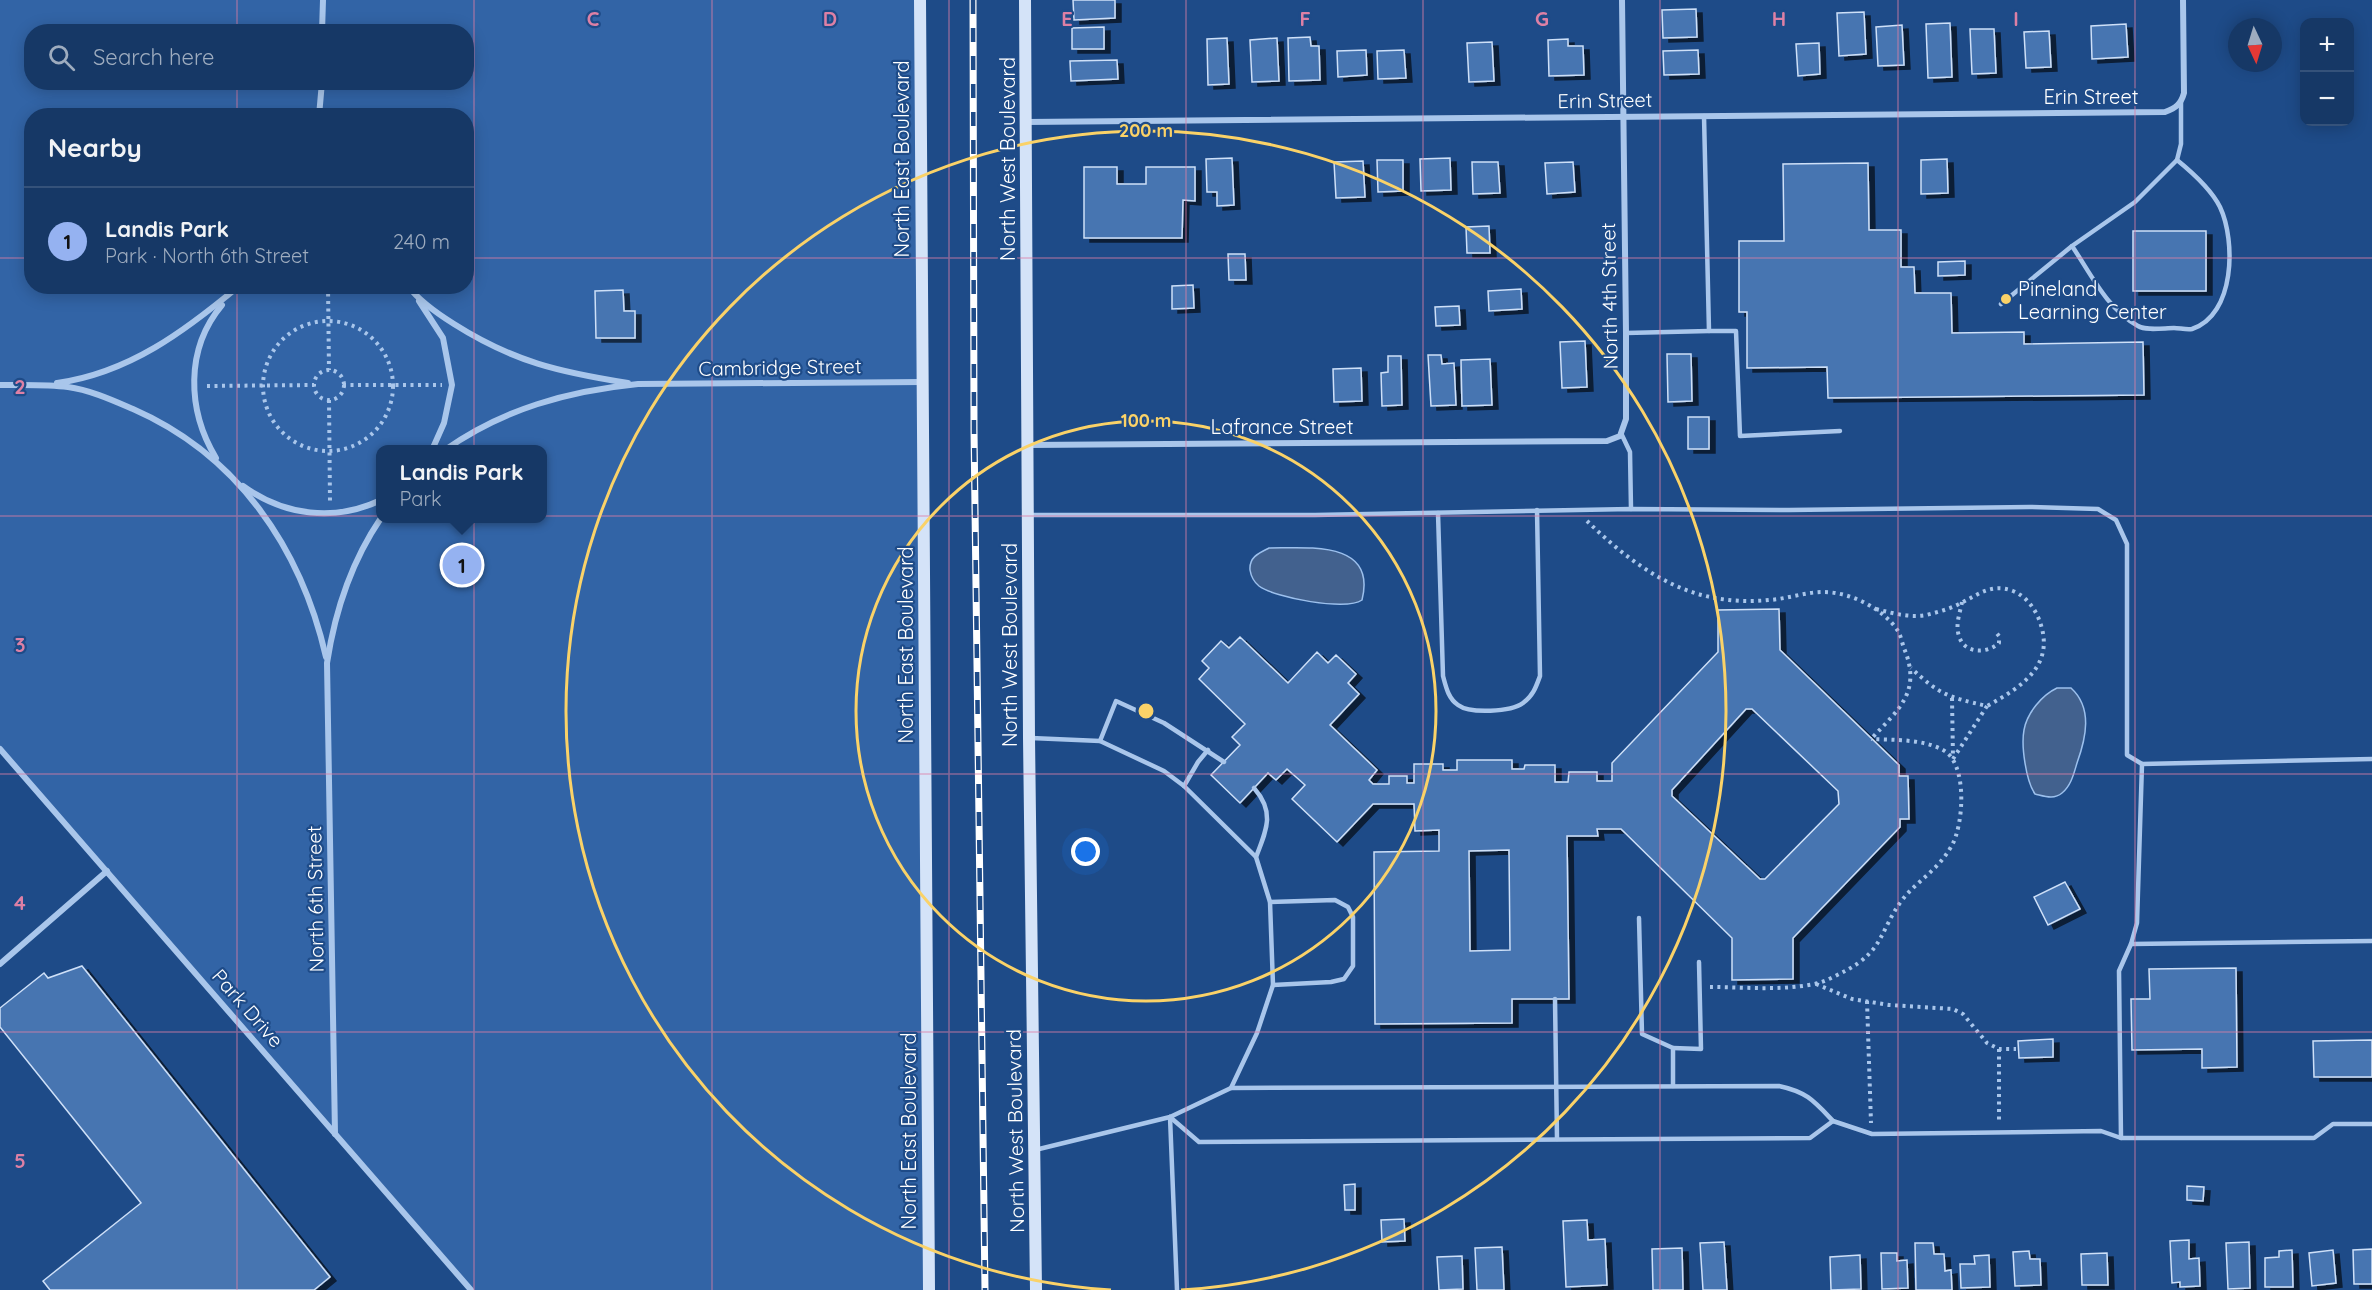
<!DOCTYPE html>
<meta charset="utf-8">
<style>
:root{--surface:#163866;--page:#1f3f6c;--text:#f1f3f6;--muted:#9eacbf;--line:#35527a;--accent:#95b2f1}
body{margin:0;font-family:Quicksand,sans-serif;background:var(--page);color:var(--text)}
.controls{position:absolute;right:18px;top:18px;display:grid;overflow:hidden;border-radius:12px;box-shadow:0 3px 15px #0003}
.controls button{width:54px;height:54px;display:grid;place-items:center;padding:0;border:0;border-bottom:2px solid var(--line);background:var(--surface);color:var(--text);font:30px sans-serif}
.compass{position:absolute;left:2228px;top:18px;width:54px;height:54px;border-radius:50%;background:var(--surface);box-shadow:0 3px 15px #0003;rotate:176deg}
.you{position:absolute;left:1086px;top:852px;width:21px;height:21px;margin:-15px;border:4px solid #fff;border-radius:50%;background:#1a73e8;box-shadow:0 0 0 9px #1a73e833}
.badge{display:grid;place-items:center;width:39px;height:39px;border-radius:50%;background:var(--accent);color:#111;font-size:20px;font-weight:700}
.pin{position:absolute;translate:-50% -50%;border:3px solid #fff;box-shadow:0 2px 6px #0006}
.popup{position:absolute;left:376px;top:445px;width:171px;height:78px;box-sizing:border-box;display:grid;place-content:center;border-radius:12px;background:var(--surface);filter:drop-shadow(0 2px 4px #0005);font-size:20px;white-space:nowrap;color:var(--muted)}
.popup b{font-size:22px;color:var(--text)}
.popup::after{content:'';position:absolute;left:50%;top:100%;margin-left:-12px;border:12px solid transparent;border-top-color:var(--surface)}
.list{margin:0;padding:0;list-style:none}
h2{display:flex;justify-content:space-between;align-items:center;height:78px;margin:0;padding:0 24px;font-size:26px}
h2 small{font-size:20px;font-weight:400;color:var(--muted)}
.list li{display:grid;grid-template-columns:39px 1fr auto;gap:18px;align-items:center;box-sizing:border-box;height:108px;padding:0 24px;border-top:2px solid var(--line)}
.list b{display:block;font-size:22px;white-space:nowrap}
.list p{margin:0;font-size:20px;white-space:nowrap;color:var(--muted)}
.list em{font-size:20px;font-style:normal;color:var(--muted)}
.icon{flex:none;width:33px;height:33px;fill:none;stroke:currentColor;stroke-width:2;stroke-linecap:round;stroke-linejoin:round}
.map{position:relative;flex:none;width:2372px;height:1290px;overflow:hidden}
.search{position:absolute;background:var(--surface);box-shadow:0 3px 15px #0003;left:24px;top:24px;width:450px;height:66px;display:flex;align-items:center;gap:15px;box-sizing:border-box;padding:0 21px;border-radius:24px;color:var(--muted);font-size:22px}
.panel{position:absolute;background:var(--surface);box-shadow:0 3px 15px #0003;left:24px;top:108px;width:450px;height:186px;border-radius:24px}
.map>svg:first-child{display:block}
</style>
<div class="map">
<svg width="2372" height="1290" viewBox="0 0 2372 1290">
<defs>
<filter id="shadow"><feDropShadow dx="6" dy="4" stdDeviation="0" flood-color="#0009"/></filter>
</defs>
<rect width="100%" height="100%" fill="#1e4b88"/>
<path fill="#3264a6" fill-rule="evenodd" d="M0,0h920l9,1290h-461l-468,-542zM32,32h434v50h-434zM32,116h434v170h-434zM381,450h162v68h-162z"/>
<g fill="#42618e" stroke="#9cc0ed" stroke-width="1.5">
<path d="M1269,548c39,0 108,-8 93,52 -16,11 -87,-2 -103,-14 -5,-4 -8,-10 -9,-16 -1,-13 9,-17 19,-22z"/>
<path d="M2057,688h14c22,20 15,50 6,75 -3,10 -6,23 -15,30 -8,7 -18,3 -27,1 -9,-13 -14,-48 -11,-64 3,-17 18,-35 33,-42z"/>
</g>
<g fill="#4774b1" stroke="#cee0f8" stroke-width="1.5" fill-rule="evenodd" filter="url(#shadow)">
<polygon points="1073,0 1115,0 1115,18 1074,20"/>
<polygon points="1696,9 1697,37 1663,38 1662,10"/>
<polygon points="1864,12 1866,54 1839,56 1837,13"/>
<polygon points="1950,23 1952,77 1928,78 1926,24"/>
<polygon points="2126,24 2128,57 2092,59 2091,26"/>
<polygon points="1902,25 1904,65 1878,66 1876,27"/>
<polygon points="1104,27 1104,49 1072,49 1072,28"/>
<polygon points="1970,29 1994,29 1996,73 1972,74"/>
<polygon points="2049,31 2051,67 2026,68 2024,32"/>
<polygon points="1310,37 1311,46 1319,46 1320,80 1289,81 1288,38"/>
<polygon points="1227,38 1229,84 1208,85 1207,39"/>
<polygon points="1277,38 1279,81 1252,82 1250,40"/>
<polygon points="1568,39 1568,46 1583,46 1584,75 1549,76 1548,40"/>
<polygon points="1492,42 1494,81 1469,82 1467,43"/>
<polygon points="1819,43 1820,74 1798,76 1796,44"/>
<polygon points="1366,50 1367,75 1338,77 1337,51"/>
<polygon points="1404,50 1406,78 1378,79 1377,51"/>
<polygon points="1698,50 1699,74 1664,75 1663,51"/>
<polygon points="1117,60 1118,79 1071,81 1070,61"/>
<polygon points="1232,158 1234,205 1217,206 1217,192 1207,192 1206,159"/>
<polygon points="1450,158 1451,190 1421,191 1420,159"/>
<polygon points="1947,159 1948,193 1921,194 1921,160"/>
<polygon points="1377,160 1403,160 1403,191 1378,192"/>
<polygon points="1363,161 1365,197 1336,198 1334,162"/>
<polygon points="1472,162 1498,162 1500,193 1473,194"/>
<polygon points="1573,162 1575,192 1547,194 1545,163"/>
<polygon points="1868,163 1869,230 1901,230 1901,267 1914,267 1915,293 1951,293 1952,333 2024,332 2024,344 2143,342 2144,395 1828,398 1827,367 1747,368 1747,312 1739,312 1739,241 1784,241 1783,164"/>
<polygon points="1084,167 1117,167 1117,184 1146,184 1146,167 1195,167 1195,201 1183,200 1182,238 1084,238"/>
<polygon points="1489,226 1490,253 1467,253 1466,227"/>
<rect x="2133" y="231" width="73" height="60"/>
<polygon points="1228,254 1245,254 1246,280 1229,280"/>
<polygon points="1965,261 1965,275 1938,276 1938,262"/>
<polygon points="1193,285 1194,308 1172,309 1172,286"/>
<polygon points="1521,289 1522,309 1489,311 1488,291"/>
<polygon points="623,290 624,311 635,311 635,338 596,338 595,291"/>
<polygon points="1459,306 1460,325 1436,326 1435,307"/>
<polygon points="1585,341 1587,387 1562,388 1560,342"/>
<polygon points="1667,354 1691,354 1692,401 1668,402"/>
<polygon points="1428,355 1441,355 1442,364 1454,363 1456,405 1431,406"/>
<polygon points="1388,356 1401,356 1402,405 1382,406 1381,373 1388,372"/>
<polygon points="1490,359 1492,405 1462,406 1461,360"/>
<polygon points="1361,368 1362,401 1334,402 1333,369"/>
<rect x="1688" y="417" width="21" height="32"/>
<path d="M1779,609l1,41 119,115v11h9l1,43h-9v8l-107,111v41l-61,1v-42l-111,-109h-24l1,7h-31l2,163h-57v24l-137,1 -1,-172 65,-1v-21l-24,1 -1,-27h-41l-36,38 -45,-43 13,-14 -18,-16 -11,11 -8,-7 -28,30 -29,-28 29,-30 -8,-8 13,-13 -46,-45 10,-11 -7,-7 19,-20 8,7 11,-11 48,46 29,-31 11,11 8,-8 20,19 -8,9 11,11 -29,31 47,45 -8,10 4,4h16v-8h18v7h7v-19h29v6h14v-10h55v9h12l1,-4h30v17h13l1,-10h28v9h15v-18l106,-111v-42zM1746,709h6l86,82 1,13 -74,75h-5l-88,-83v-6zM1509,850l1,100 -40,1 -1,-100z"/>
<polygon points="2065,882 2080,909 2048,925 2034,897"/>
<polygon points="82,966 330,1277 314,1290 50,1290 43,1281 141,1203 0,1027 0,1008 44,973 48,978"/>
<polygon points="2236,968 2237,1067 2202,1068 2202,1049 2132,1050 2131,999 2150,999 2149,969"/>
<polygon points="2053,1039 2053,1057 2019,1058 2018,1041"/>
<polygon points="2372,1040 2372,1077 2314,1077 2313,1041"/>
<polygon points="1355,1184 1355,1210 1345,1210 1344,1185"/>
<polygon points="2187,1186 2204,1187 2203,1201 2187,1200"/>
<polygon points="1404,1219 1405,1241 1382,1242 1381,1220"/>
<polygon points="1587,1220 1588,1240 1605,1239 1607,1285 1566,1287 1563,1221"/>
<polygon points="2189,1240 2189,1259 2199,1258 2200,1286 2180,1287 2180,1282 2172,1283 2170,1241"/>
<polygon points="1724,1242 1727,1290 1703,1290 1700,1243"/>
<polygon points="2249,1242 2250,1288 2228,1289 2226,1243"/>
<polygon points="1915,1243 1933,1243 1934,1254 1944,1254 1945,1271 1951,1270 1952,1290 1916,1290"/>
<polygon points="1502,1247 1504,1290 1477,1290 1475,1248"/>
<polygon points="1682,1248 1683,1290 1653,1290 1652,1249"/>
<polygon points="2372,1249 2372,1284 2354,1284 2353,1250"/>
<polygon points="2292,1250 2293,1287 2265,1287 2265,1258 2279,1257 2279,1251"/>
<polygon points="2333,1250 2336,1283 2312,1286 2309,1253"/>
<polygon points="2029,1251 2030,1259 2040,1259 2041,1285 2015,1286 2013,1252"/>
<polygon points="1881,1253 1897,1253 1897,1261 1907,1260 1908,1288 1882,1289"/>
<polygon points="2107,1253 2108,1285 2082,1285 2081,1254"/>
<polygon points="1860,1255 1861,1289 1831,1290 1830,1257"/>
<polygon points="1989,1255 1990,1287 1961,1288 1960,1264 1975,1264 1974,1256"/>
<polygon points="1462,1256 1463,1289 1439,1290 1437,1257"/>
</g>
<g fill="none" stroke-linecap="round" stroke-linejoin="round">
<g stroke="#a9c6eb" stroke-width="4" stroke-dasharray="3 4.5" stroke-linecap="butt">
<polyline points="328,286 329,370"/>
<circle cx="328" cy="386" r="65"/>
<circle cx="329" cy="385" r="15"/>
<polyline points="343,385 442,385"/>
<polyline points="207,386 314,385"/>
<polyline points="329,400 330,501"/>
<path d="M1587,521c34,33 75,66 123,76 19,4 39,5 59,3 18,-1 36,-8 54,-8 27,0 60,16 75,39 3,5 4,12 6,17 18,44 -5,61 -33,91"/>
<path d="M1962,602c-2,11 -7,23 -3,34 5,18 28,18 40,7v-7l-4,-5"/>
<path d="M1876,609c16,4 33,9 50,6 12,-3 24,-6 35,-12 18,-9 31,-20 52,-12 12,5 20,15 25,26 20,47 -15,69 -51,89 -39,-9 -47,-11 -76,-38"/>
<polyline points="1952,698 1953,758"/>
<polyline points="1953,759 1987,706"/>
<polyline points="1816,984 1852,999 1889,1005 1953,1009 1963,1014 1987,1043 1999,1049 2016,1049"/>
<path d="M1710,987c34,0 70,4 104,-3 11,-2 23,-9 33,-14 37,-20 33,-40 55,-70 16,-20 35,-29 49,-53 13,-21 17,-84 -8,-97 -20,-11 -49,-10 -72,-11"/>
<polyline points="1867,1001 1871,1123"/>
<polyline points="1999,1049 1999,1122"/>
</g>
<g stroke="#a9c6eb" stroke-width="4.5">
<polyline points="1704,116 1709,331 1736,331 1740,436 1840,431"/>
<path d="M2072,246c19,28 35,63 66,80 8,5 26,2 36,2 5,0 13,2 18,1 43,-14 44,-88 28,-122 -9,-18 -27,-34 -43,-47"/>
<polyline points="2001,304 2072,246 2135,202 2177,160 2181,144 2181,102"/>
<polyline points="1626,333 1709,331"/>
<polyline points="1621,433 1630,452 1631,509"/>
<path d="M1438,513l5,163c3,11 5,22 15,29 12,9 53,7 65,-2 10,-7 13,-16 17,-27l-3,-166"/>
<polyline points="1028,515 1315,515 1631,509 1789,510 2030,507 2098,509 2116,520 2127,544 2127,755 2142,764"/>
<polyline points="1031,738 1100,741 1164,771 1184,786 1256,857 1270,902 1273,985 1257,1033 1231,1088 1170,1117 1035,1150"/>
<polyline points="1100,741 1116,701 1164,723 1224,762"/>
<polyline points="1184,786 1198,762 1208,750"/>
<path d="M1254,788c21,24 13,41 2,69"/>
<polyline points="1270,902 1335,900 1348,907 1353,917 1353,966 1344,979 1331,982 1273,985"/>
<polyline points="1639,918 1642,1034 1673,1048 1673,1086"/>
<polyline points="2131,944 2372,941"/>
<polyline points="1555,999 1557,1139"/>
<polyline points="1673,1048 1701,1049 1699,962"/>
<path d="M1231,1088l548,-2c28,6 35,15 54,35"/>
<polyline points="1170,1117 1199,1142 1810,1138 1833,1121 1872,1134 2101,1131 2121,1138 2314,1138 2333,1124 2372,1124"/>
<polyline points="1170,1117 1177,1290"/>
<polyline points="2121,1138 2119,971 2131,944 2137,923 2142,764 2372,759"/>
</g>
<g stroke="#a9c6eb" stroke-width="6">
<polyline points="322,32 323,0"/>
<polyline points="319,116 322,82"/>
<path d="M1026,122l1139,-10c11,-4 16,-8 19,-19l-1,-93"/>
<path d="M408,286c12,16 30,28 46,38 60,38 105,48 174,59"/>
<polyline points="419,301 443,338 452,385 444,423 432,450"/>
<path d="M57,383c72,-10 128,-52 182,-97"/>
<path d="M0,385c23,0 46,-1 68,2 22,3 44,13 65,22 105,46 168,139 193,248"/>
<polyline points="1028,445 1607,441 1620,436 1626,419 1626,333 1622,0"/>
<path d="M445,450c58,-41 123,-59 193,-66l285,-2"/>
<path d="M216,458c-29,-48 -31,-109 6,-153"/>
<path d="M243,486c41,30 92,36 138,14"/>
<polyline points="0,749 471,1290"/>
<polyline points="0,964 107,871"/>
<path d="M335,1134l-8,-471c8,-52 24,-101 54,-145"/>
</g>
<g stroke="#d4e3f8" stroke-width="12">
<polyline points="920,0 929,1290"/>
<polyline points="1025,0 1029,738 1036,1290"/>
</g>
<g stroke="#fff" stroke-width="7">
<polyline id="rail" points="973,0 974,430 985,1290"/>
</g>
<use href="#rail" stroke="#1e4b88" stroke-width="4.5" stroke-dasharray="14" stroke-linecap="butt"/>
</g>
<path fill="none" stroke="#dd80a5" stroke-width="1.5" stroke-opacity="0.55" d="M237,0v32M474,0v1290M712,0v1290M949,0v1290M1186,0v1290M1423,0v1290M1660,0v1290M1898,0v1290M2135,0v1290M237,82v34M0,258h32M466,258h1906M237,286v1004M0,516h2372M0,774h2372M0,1032h2372"/>
<g fill="none" stroke="#fad268" stroke-width="3">
<circle cx="1146" cy="711" r="290"/>
<path d="M1111 1290A580 580 0 1 1 1181 1290"/>
</g>
<circle fill="#fad268" stroke="#1e4b88" stroke-width="2" cx="2006" cy="299" r="6"/>
<g text-anchor="middle" dominant-baseline="central" stroke-width="4.5" stroke-linejoin="round" paint-order="stroke">
<g font-size="20" fill="#fff" stroke="#1e4b88">
<text x="2091" y="96">Erin Street</text>
<text transform="translate(1605 100) rotate(-1)">Erin Street</text>
<text transform="translate(901 159) rotate(-90)">North East Boulevard</text>
<text transform="translate(1007 159) rotate(-90)">North West Boulevard</text>
<text transform="translate(1609 296) rotate(-91)">North 4th Street</text>
<text transform="translate(780 367) rotate(-1)">Cambridge Street</text>
<text x="1282" y="426">Lafrance Street</text>
<text transform="translate(905 645) rotate(-90)">North East Boulevard</text>
<text transform="translate(1009 645) rotate(-90)">North West Boulevard</text>
<text transform="translate(315 899) rotate(-91)">North 6th Street</text>
<text transform="translate(248 1008) rotate(49)">Park Drive</text>
<text transform="translate(908 1131) rotate(-90)">North East Boulevard</text>
<text transform="translate(1015 1131) rotate(-91)">North West Boulevard</text>
</g>
<g font-size="20" fill="#fff" stroke="#1e4b88" text-anchor="start">
<text x="2018" y="288">Pineland<tspan x="2018" dy="23">Learning Center</tspan></text>
</g>
</g>
<g font-size="20" text-anchor="middle" font-weight="bold" fill="#dd80a5" stroke="#1e4b88" stroke-width="4.5" stroke-linejoin="round" paint-order="stroke">
<text x="593" y="26">C</text>
<text x="830" y="26">D</text>
<text x="1067" y="26">E</text>
<text x="1305" y="26">F</text>
<text x="1542" y="26">G</text>
<text x="1779" y="26">H</text>
<text x="2016" y="26">I</text>
<text x="20" y="394">2</text>
<text x="20" y="652">3</text>
<text x="20" y="910">4</text>
<text x="20" y="1168">5</text>
</g>
<circle cx="1146" cy="711" r="9" fill="#fad268" stroke="#1e4b88" stroke-width="3"/>
<g font-size="18" text-anchor="middle" font-weight="bold" fill="#fad268" stroke="#1e4b88" stroke-width="4.5" stroke-linejoin="round" paint-order="stroke">
<text x="1146" y="137">200 m</text>
<text x="1146" y="427">100 m</text>
</g>
</svg>
<div class="controls">
<button>+</button>
<button>−</button>
</div>
<svg class="compass" viewBox="-18 -18 36 36"><path d="M0-13l5 13h-10z" fill="#e53935"/><path d="M0 13l5-13h-10z" fill="#9eacbf"/></svg>
<div class="you"></div>
<div class="pin badge" style="left:462px;top:565px">1</div>
<div class="popup"><b>Landis Park</b>Park</div>
<div class="search"><svg class="icon" aria-label="search" viewBox="0 0 24 24"><circle cx="10" cy="10" r="6"/><path d="M15 15l6 6"/></svg>Search here</div>
<section class="panel">
<h2>Nearby<small></small></h2>
<ul class="list">
<li><span class="badge">1</span><div><b>Landis Park</b><p>Park · North 6th Street</p></div><em>240 m</em></li>
</ul>
</section>
</div>
